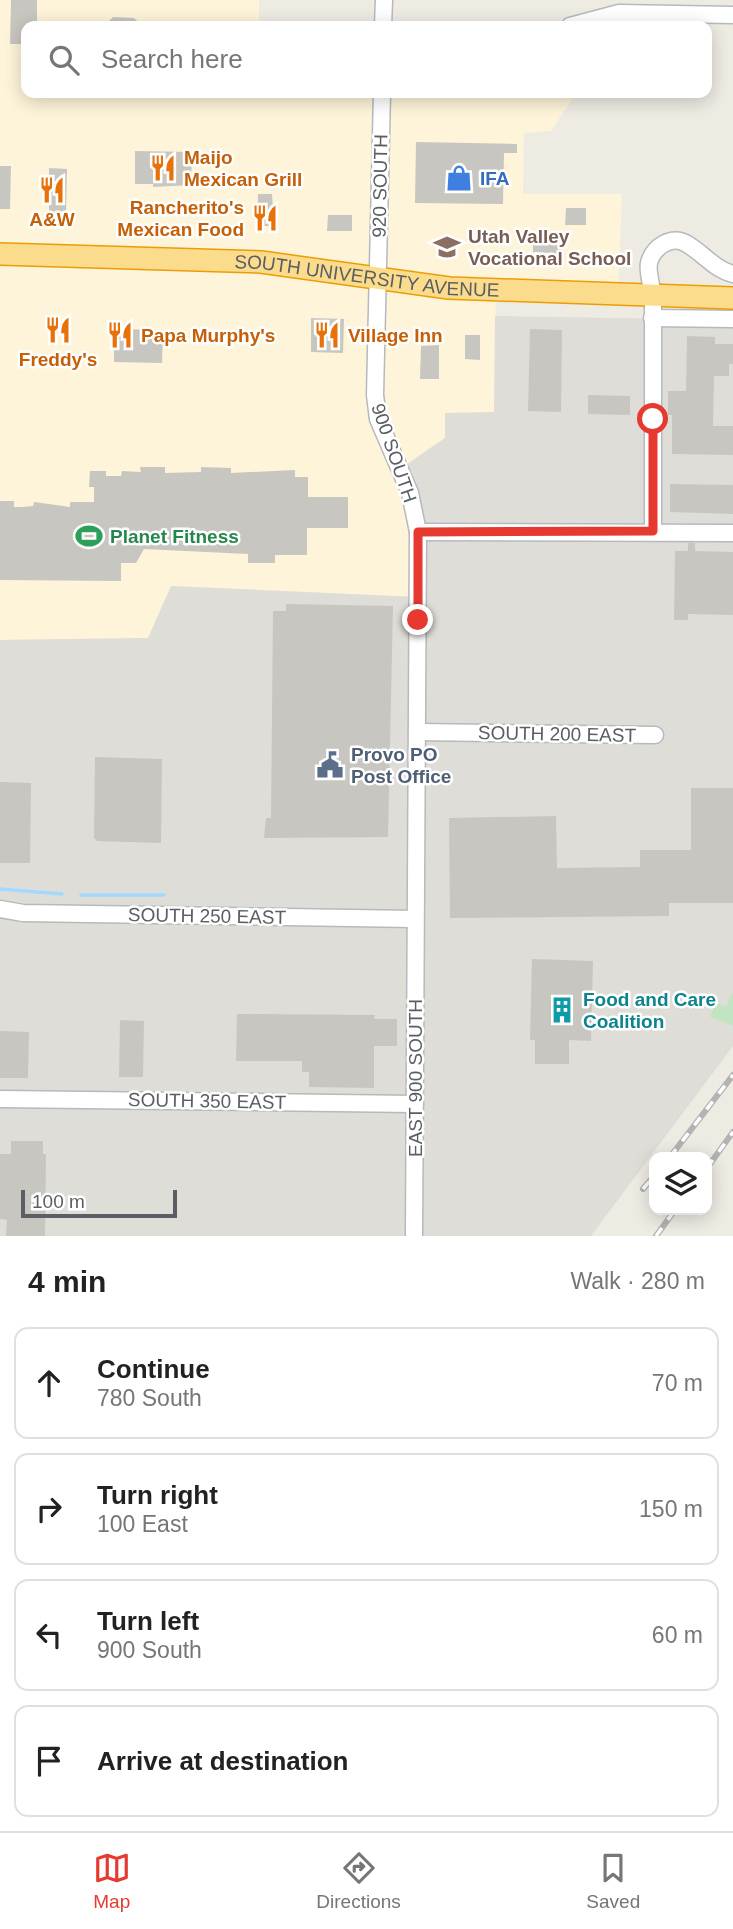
<!DOCTYPE html>
<meta charset="utf-8">
<style>
:root{--surface:#fff;--page:#f2f2f2;--text:#222;--muted:#767676;--line:#e0e0e0;--accent:#e63a31}
body{margin:0;font-family:Helvetica,sans-serif;background:var(--page);color:var(--text)}
.controls{position:absolute;right:21px;bottom:21px;display:grid;overflow:hidden;border-radius:14px;box-shadow:0 4px 18px #0003}
.controls button{width:63px;height:63px;display:grid;place-items:center;padding:0;border:0;border-bottom:2px solid var(--line);background:var(--surface);color:var(--text);font:35px sans-serif}
.scale{position:absolute;left:21px;bottom:18px;width:156px;box-sizing:border-box;padding-left:7px;border:4px solid #5b5f63;border-top:0;font-size:19px;line-height:24px;white-space:nowrap;color:#5b5f63;-webkit-text-stroke:5px #fff;paint-order:stroke}
.stop{position:absolute;width:21px;height:21px;margin:-16px;border:5px solid #e63a31;border-radius:50%;background:#fff}
.stop.end{background:#e63a31;border-color:#fff;box-shadow:0 2px 7px #0008}
.list{margin:0;padding:0;list-style:none}
h2{display:flex;justify-content:space-between;align-items:center;height:91px;margin:0;padding:0 28px;font-size:30px}
h2 small{font-size:23px;font-weight:400;color:var(--muted)}
.list li{display:grid;grid-template-columns:46px 1fr auto;gap:21px;align-items:center;box-sizing:border-box;height:112px;margin:0 14px 14px;padding:0 14px;border:2px solid var(--line);border-radius:14px}
.list b{display:block;font-size:26px;white-space:nowrap}
.list p{margin:0;font-size:23px;white-space:nowrap;color:var(--muted)}
.list em{font-size:23px;font-style:normal;color:var(--muted)}
.icon{flex:none;width:38px;height:38px;fill:none;stroke:currentColor;stroke-width:2;stroke-linecap:round;stroke-linejoin:round}
.map{position:relative;flex:none;width:733px;height:1236px;overflow:hidden}
.search{position:absolute;background:var(--surface);box-shadow:0 4px 18px #0003;left:21px;right:21px;top:21px;height:77px;display:flex;align-items:center;gap:18px;box-sizing:border-box;padding:0 24px;border-radius:14px;color:var(--muted);font-size:26px}
.sheet{height:595px;background:var(--surface)}
nav{display:flex;justify-content:space-around;align-items:center;box-sizing:border-box;height:98px;border-top:2px solid var(--line);background:var(--surface);font-size:19px;color:var(--muted)}
nav a{display:grid;justify-items:center;gap:4px}
nav .on{color:var(--accent)}
.map>svg:first-child{display:block}
</style>
<div class="map">
<svg width="733" height="1236" viewBox="0 0 733 1236">
<rect width="100%" height="100%" fill="#eeebe3"/>
<polygon fill="#fdf4d9" points="0,0 259,0 259,26 26,26 26,93 576,93 551,131 524,133 523,194 622,194 618,295 496,293 494,412 445,438 400,469 418,532 418,597 171,586 148,638 0,640"/>
<polygon fill="#dfddd7" points="495,316 733,320 733,1046 591,1236 0,1236 0,640 148,638 171,586 417,597 418,532 400,469 445,438 445,413 494,412"/>
<polygon fill="#c1e5c0" points="732,993 733,994 733,1026 710,1017 716,1003 726,1007"/>
<g fill="none" stroke-linecap="round" stroke-linejoin="round">
<g stroke="#a3d9fd" stroke-width="3.5">
<polyline points="0,889 62,894"/>
<polyline points="81,895 164,895"/>
</g>
</g>
<g fill="#c8c6c0">
<polygon points="11,0 37,0 37,26 26,26 26,44 10,44"/>
<polygon points="113,17 134,18 142,26 104,26"/>
<polygon points="416,142 517,144 517,153 504,153 503,204 415,203"/>
<polygon points="135,151 192,152 191,185 153,187 153,184 135,184"/>
<polygon points="0,166 11,166 10,209 0,209"/>
<polygon points="49,168 67,169 66,212 49,212"/>
<polygon points="258,194 272,194 274,226 257,226"/>
<polygon points="566,208 586,208 586,225 565,225"/>
<polygon points="328,215 352,215 352,231 327,231"/>
<polygon points="533,236 562,236 562,258 553,257 553,253 533,252"/>
<polygon points="311,318 344,319 343,353 311,352"/>
<polygon points="114,329 163,330 162,363 114,362"/>
<polygon points="530,329 562,330 561,412 528,411"/>
<polygon points="465,335 480,335 480,360 465,359"/>
<polygon points="687,336 715,337 715,344 733,344 733,364 729,364 729,376 714,376 713,426 733,426 733,455 672,454 672,415 668,415 668,391 686,391"/>
<polygon points="439,345 439,379 420,379 421,346"/>
<polygon points="588,395 630,396 630,415 588,414"/>
<polygon points="140,467 165,467 165,473 201,472 201,467 231,468 231,473 295,470 295,477 308,477 308,497 348,497 348,528 307,528 307,555 275,555 275,563 248,563 248,554 144,549 136,563 121,563 121,581 0,580 0,501 14,501 14,507 22,507 33,506 34,502 70,507 70,502 94,502 94,487 89,487 90,471 106,471 106,476 121,476 122,471 141,472"/>
<polygon points="670,484 733,485 733,514 670,512"/>
<polygon points="688,543 695,543 695,551 733,552 733,615 688,614 688,620 674,620 675,551 688,551"/>
<polygon points="286,604 393,606 388,837 264,838 266,818 271,818 273,611 286,611"/>
<polygon points="95,757 162,759 161,843 97,841 94,838"/>
<polygon points="0,782 31,783 30,863 0,863"/>
<polygon points="691,788 733,788 733,903 669,903 669,916 450,918 449,818 556,816 557,868 640,867 640,850 691,850"/>
<polygon points="532,959 593,961 591,1041 569,1040 569,1064 535,1064 535,1040 530,1040"/>
<polygon points="237,1014 375,1015 374,1019 397,1019 397,1046 374,1046 374,1088 309,1087 309,1072 302,1072 302,1061 236,1061"/>
<polygon points="120,1020 144,1021 143,1077 119,1077"/>
<polygon points="0,1031 29,1032 28,1078 0,1078"/>
<polygon points="11,1141 43,1141 43,1154 46,1154 45,1236 6,1236 7,1220 0,1219 0,1154 11,1154"/>
</g>
<g fill="none" stroke-linecap="round" stroke-linejoin="round">
<g stroke="#b6b9bd" stroke-width="19">
<g id="minor">
<polyline points="383,26 384,0"/>
<polyline points="570,26 619,13 733,15"/>
<polyline points="382,93 375,395 378,419 410,493 418,532 414,1236"/>
<polyline points="652,318 733,319"/>
<path d="M653,531v-235c-1,-10 -6,-24 -4,-33 4,-16 23,-29 38,-19 17,10 27,25 46,30"/>
<polyline points="418,532 733,533"/>
<polyline points="417,732 655,735"/>
<polyline points="0,909 23,913 415,919"/>
<polyline points="0,1099 415,1104"/>
</g>
</g>
<g stroke="#ec9d04" stroke-width="24">
<g id="highway">
<path id="s1" d="M0,254l261,8 188,26 284,10"/>
</g>
</g>
<use href="#minor" stroke="#fff" stroke-width="16"/>
<use href="#highway" stroke="#fbdc8d" stroke-width="21"/>
<g stroke="#b2b3b3" stroke-width="6">
<g id="rail">
<polyline points="670,1157 733,1075"/>
<polyline points="707,1168 733,1132"/>
<polyline points="643,1189 654,1176"/>
<polyline points="656,1236 675,1210"/>
</g>
</g>
<use href="#rail" stroke="#fff" stroke-width="3.5" stroke-dasharray="10" stroke-linecap="butt"/>
</g>
<g fill="none" stroke-linecap="round" stroke-linejoin="round">
<polyline stroke="#e63a31" stroke-width="9" points="418,620 418,532 653,531 653,419"/>
</g>
<defs>
<g id="restaurant-bare" transform="scale(2.1)"><path d="M-5-6h1v4h1v-4h1v4h1v-4h1v5L-1.5 .5V6h-2V.5L-5-1ZM5-6V6H3V1.5H1.5Q1.5-4 5-6Z" fill="#e8710a" stroke="#fff" stroke-width="2.5" paint-order="stroke"/></g>
<g id="shop-bare" transform="scale(2.1)"><path d="M-5-2.5h2.3a2.7 3.5 0 0 1 5.4 0H5L5.5 6h-11ZM-1.5-2.5h3a1.5 2.3 0 0 0-3 0Z" fill="#3f7fe0" stroke="#fff" stroke-width="2.5" paint-order="stroke"/></g>
<g id="school-bare" transform="scale(2.1)"><path d="M0-5L7-2L0 1L-7-2ZM-4 1L0 2.5L4 1V4Q0 6-4 4Z" fill="#8d6e63" stroke="#fff" stroke-width="2.5" paint-order="stroke"/></g>
<g id="stadium-bare" transform="scale(2.1)"><path d="M0-5a6.5 5 0 1 0 0 10a6.5 5 0 1 0 0-10ZM-3.5-1.8h7v3.6h-7Z" fill="#2e9e5b" stroke="#fff" stroke-width="2.5" paint-order="stroke"/></g>
<g id="civic-bare" transform="scale(2.1)"><path d="M-.6-6.5H3V-4.5H.6V-3L4-1V1h2V6H-6V1h2V-1L-.6-3ZM-1.2 2.5V6h2.4V2.5Z" fill="#5c6f8a" stroke="#fff" stroke-width="2.5" paint-order="stroke"/></g>
<g id="building-bare" transform="scale(2.1)"><path d="M-4-6H4V6H1V3H-1V6H-4ZM-2.5-4.3h1.7v1.8h-1.7ZM.8-4.3h1.7v1.8H.8ZM-2.5-1h1.7V.8h-1.7ZM.8-1h1.7V.8H.8Z" fill="#0f9aa8" stroke="#fff" stroke-width="2.5" paint-order="stroke"/></g>
</defs>
<g fill-rule="evenodd">
<use href="#restaurant-bare" x="163" y="168"/>
<use href="#shop-bare" x="459" y="178"/>
<use href="#restaurant-bare" x="52" y="190"/>
<use href="#restaurant-bare" x="265" y="218"/>
<use href="#school-bare" x="447" y="247"/>
<use href="#restaurant-bare" x="58" y="330"/>
<use href="#restaurant-bare" x="120" y="335"/>
<use href="#restaurant-bare" x="327" y="335"/>
<use href="#stadium-bare" x="89" y="536"/>
<use href="#civic-bare" x="330" y="765"/>
<use href="#building-bare" x="562" y="1010"/>
</g>
<g text-anchor="middle" dominant-baseline="central" stroke-width="5" stroke-linejoin="round" paint-order="stroke">
<g font-size="19" font-weight="bold" fill="#c56008" stroke="#fff" text-anchor="start">
<text x="184" y="157">Maijo<tspan x="184" dy="22">Mexican Grill</tspan></text>
<text x="244" y="207" text-anchor="end">Rancherito's<tspan x="244" dy="22">Mexican Food</tspan></text>
<text x="52" y="219" text-anchor="middle">A&amp;W</text>
<text x="141" y="335">Papa Murphy's</text>
<text x="348" y="335">Village Inn</text>
<text x="58" y="359" text-anchor="middle">Freddy's</text>
</g>
<g font-size="19" font-weight="bold" fill="#366cbe" stroke="#fff" text-anchor="start">
<text x="480" y="178">IFA</text>
</g>
<g font-size="19" fill="#5b5f63" stroke="#fff">
<text transform="translate(380 186) rotate(-89)">920 SOUTH</text>
<text stroke="none"><textPath href="#s1" startOffset="368">SOUTH UNIVERSITY AVENUE</textPath></text>
<text transform="translate(394 453) rotate(71)">900 SOUTH</text>
<text transform="translate(557 734) rotate(1)">SOUTH 200 EAST</text>
<text transform="translate(207 916) rotate(1)">SOUTH 250 EAST</text>
<text transform="translate(415 1078) rotate(-90)">EAST 900 SOUTH</text>
<text transform="translate(207 1101) rotate(1)">SOUTH 350 EAST</text>
</g>
<g font-size="19" font-weight="bold" fill="#785e54" stroke="#fff" text-anchor="start">
<text x="468" y="236">Utah Valley<tspan x="468" dy="22">Vocational School</tspan></text>
</g>
<g font-size="19" font-weight="bold" fill="#27864d" stroke="#fff" text-anchor="start">
<text x="110" y="536">Planet Fitness</text>
</g>
<g font-size="19" font-weight="bold" fill="#4e5e75" stroke="#fff" text-anchor="start">
<text x="351" y="754">Provo PO<tspan x="351" dy="22">Post Office</tspan></text>
</g>
<g font-size="19" font-weight="bold" fill="#0d838f" stroke="#fff" text-anchor="start">
<text x="583" y="999">Food and Care<tspan x="583" dy="22">Coalition</tspan></text>
</g>
</g>
</svg>
<div class="controls">
<button><svg class="icon" aria-label="layers" viewBox="0 0 24 24"><path d="M12 4l9 5-9 5-9-5zM3 14l9 5 9-5"/></svg></button>
</div>
<div class="scale">100 m</div>
<div class="stop" style="left:653px;top:419px"></div>
<div class="stop end" style="left:418px;top:620px"></div>
<div class="search"><svg class="icon" aria-label="search" viewBox="0 0 24 24"><circle cx="10" cy="10" r="6"/><path d="M15 15l6 6"/></svg>Search here</div>
</div>
<section class="sheet">
<h2>4 min<small>Walk · 280 m</small></h2>
<ul class="list">
<li><svg class="icon" aria-label="ahead" viewBox="0 0 24 24"><path d="M12 20V5M6 11l6-6 6 6"/></svg><div><b>Continue</b><p>780 South</p></div><em>70 m</em></li>
<li><svg class="icon" aria-label="right" viewBox="0 0 24 24"><path d="M7 20v-9h11M14 6l5 5-5 5"/></svg><div><b>Turn right</b><p>100 East</p></div><em>150 m</em></li>
<li><svg class="icon" aria-label="left" viewBox="0 0 24 24"><path d="M17 20v-9H6M10 6l-5 5 5 5"/></svg><div><b>Turn left</b><p>900 South</p></div><em>60 m</em></li>
<li><svg class="icon" aria-label="arrive" viewBox="0 0 24 24"><path d="M6 21V4h12l-3 4 3 4H6"/></svg><div><b>Arrive at destination</b></div></li>
</ul>
</section>
<nav>
<a class="on"><svg class="icon" aria-label="map" viewBox="0 0 24 24"><path d="M3 6l6-2 6 2 6-2v14l-6 2-6-2-6 2zM9 4v14M15 6v14"/></svg>Map</a>
<a><svg class="icon" aria-label="directions" viewBox="0 0 24 24"><path d="M12 3l9 9-9 9-9-9zM9 14v-3h6M13 9l2 2-2 2"/></svg>Directions</a>
<a><svg class="icon" aria-label="saved" viewBox="0 0 24 24"><path d="M7 4h10v16l-5-4-5 4z"/></svg>Saved</a>
</nav>
